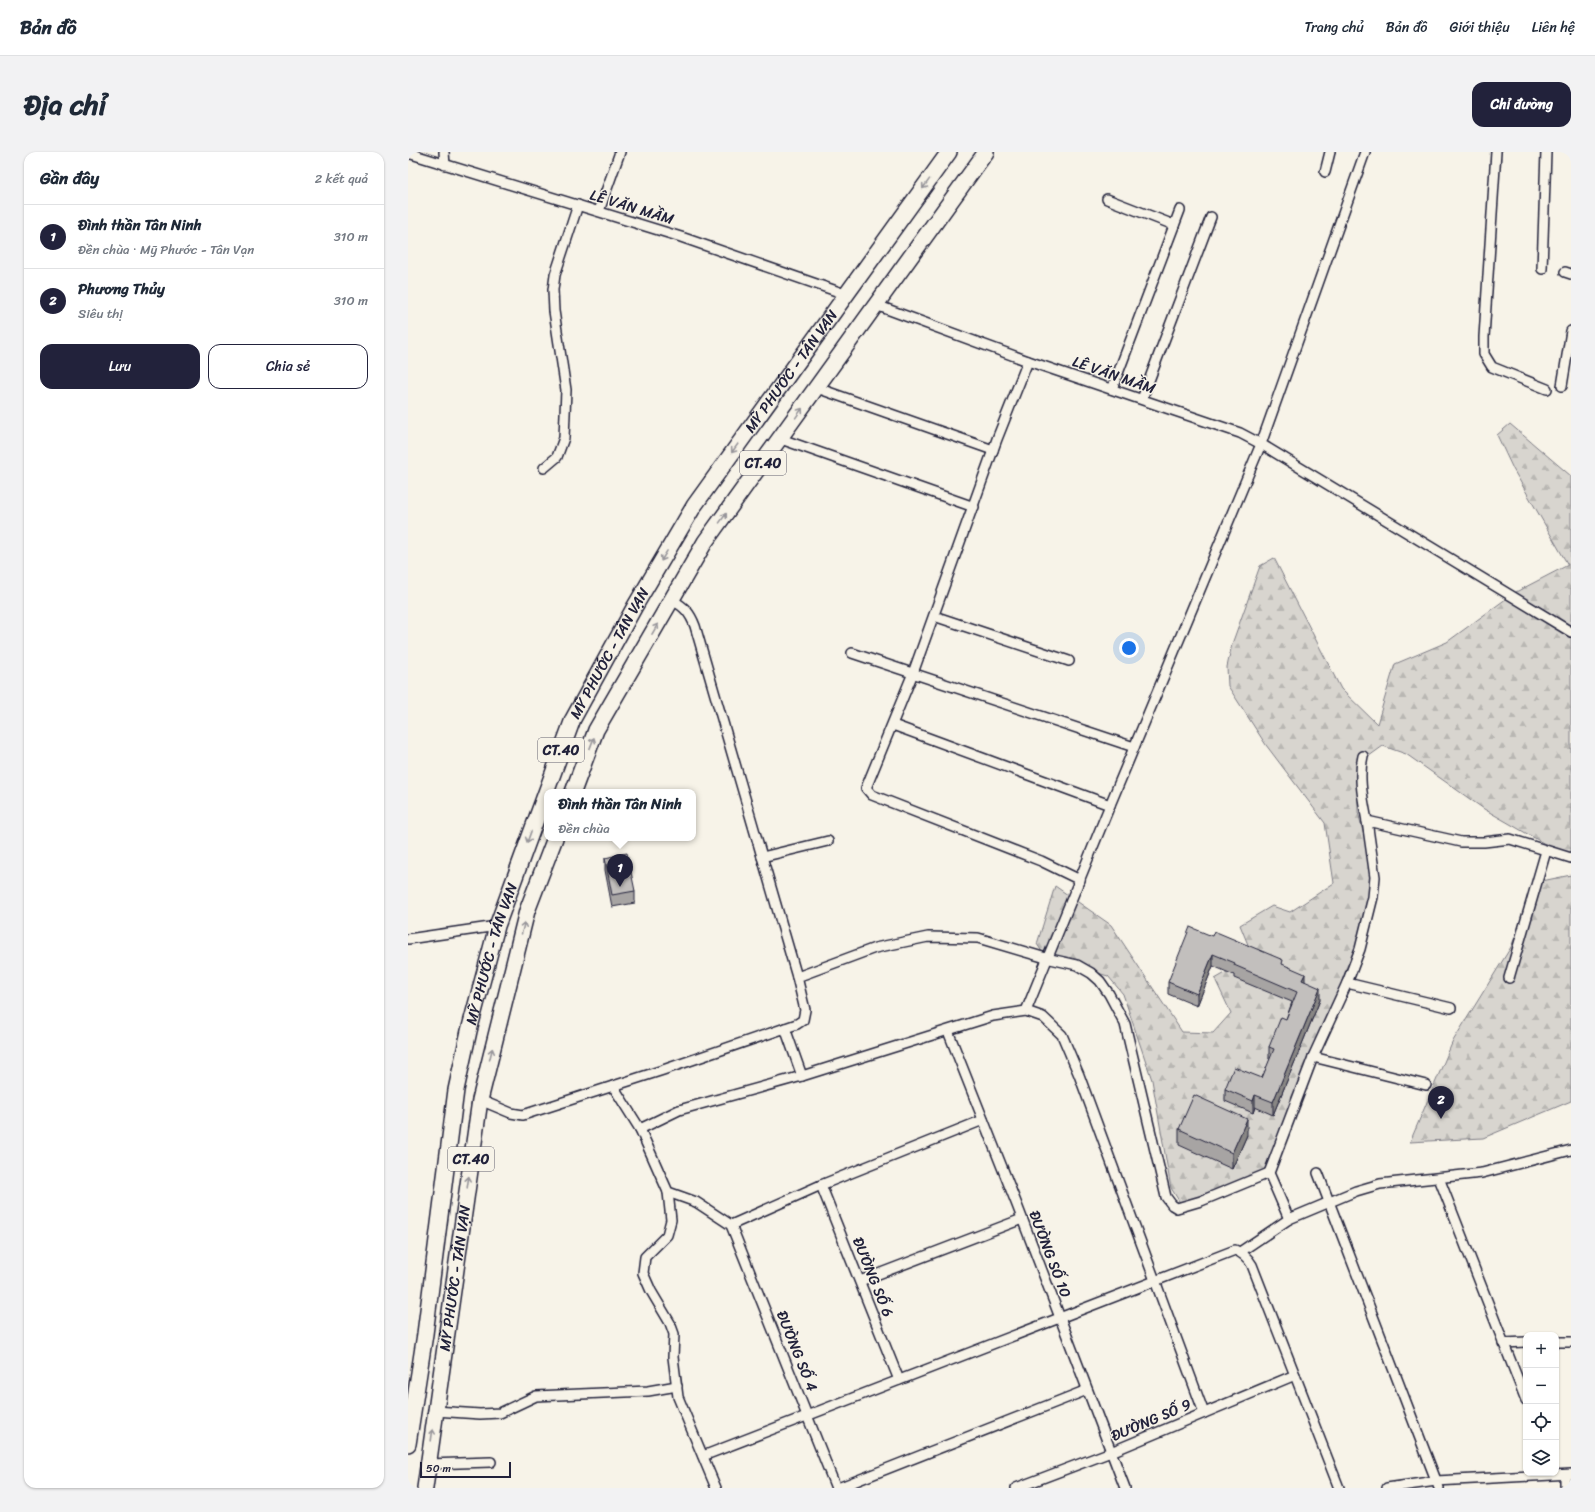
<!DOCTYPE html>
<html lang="vi">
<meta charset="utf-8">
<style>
:root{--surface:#fff;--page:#f2f2f3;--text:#1f2937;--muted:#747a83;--line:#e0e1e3;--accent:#22223b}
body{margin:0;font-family:Sriracha,sans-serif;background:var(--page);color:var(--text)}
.controls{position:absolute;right:12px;bottom:12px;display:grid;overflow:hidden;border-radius:8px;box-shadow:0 1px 3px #0004}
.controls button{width:36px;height:36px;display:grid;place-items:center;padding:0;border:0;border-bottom:1px solid var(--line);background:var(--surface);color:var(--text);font:20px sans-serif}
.scale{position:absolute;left:12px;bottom:10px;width:91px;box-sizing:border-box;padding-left:4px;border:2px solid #22223b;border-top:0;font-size:11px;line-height:14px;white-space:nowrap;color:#22223b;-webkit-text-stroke:3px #f7f3e8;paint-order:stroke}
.you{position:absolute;left:721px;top:496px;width:14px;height:14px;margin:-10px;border:3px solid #fff;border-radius:50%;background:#1a73e8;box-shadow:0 0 0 6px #1a73e833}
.badge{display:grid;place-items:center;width:26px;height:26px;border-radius:50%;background:var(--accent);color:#fff;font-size:13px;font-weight:700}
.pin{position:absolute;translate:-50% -33px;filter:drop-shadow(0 1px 2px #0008)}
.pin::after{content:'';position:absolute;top:21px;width:14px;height:12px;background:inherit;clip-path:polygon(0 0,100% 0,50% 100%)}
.popup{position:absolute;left:136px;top:637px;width:152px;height:52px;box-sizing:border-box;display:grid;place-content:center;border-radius:8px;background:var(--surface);filter:drop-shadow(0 1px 3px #0005);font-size:13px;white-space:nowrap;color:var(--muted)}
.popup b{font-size:15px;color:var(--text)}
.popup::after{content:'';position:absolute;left:50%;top:100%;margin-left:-8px;border:8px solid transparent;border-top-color:var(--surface)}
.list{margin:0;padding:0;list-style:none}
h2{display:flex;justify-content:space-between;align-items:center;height:52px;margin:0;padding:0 16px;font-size:17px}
h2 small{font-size:13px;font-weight:400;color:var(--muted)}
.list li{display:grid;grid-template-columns:26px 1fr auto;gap:12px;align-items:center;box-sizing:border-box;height:64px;padding:0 16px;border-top:1px solid var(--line)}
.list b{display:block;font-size:15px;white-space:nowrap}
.list p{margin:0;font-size:13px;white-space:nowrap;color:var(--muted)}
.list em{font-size:13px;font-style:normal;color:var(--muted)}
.actions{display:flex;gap:8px;padding:12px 16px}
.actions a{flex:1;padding:9px 0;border:1px solid var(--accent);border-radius:12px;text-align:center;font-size:14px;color:var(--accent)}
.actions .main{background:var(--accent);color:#fff}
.icon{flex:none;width:22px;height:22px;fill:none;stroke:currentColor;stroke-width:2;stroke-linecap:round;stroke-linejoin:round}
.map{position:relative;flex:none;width:1163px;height:1336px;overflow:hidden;border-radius:12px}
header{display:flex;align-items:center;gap:24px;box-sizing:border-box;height:56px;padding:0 20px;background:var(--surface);border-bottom:1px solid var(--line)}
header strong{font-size:19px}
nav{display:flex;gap:22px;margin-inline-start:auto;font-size:14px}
.intro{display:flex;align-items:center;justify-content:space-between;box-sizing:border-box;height:96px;padding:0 24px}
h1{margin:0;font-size:28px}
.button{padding:10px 18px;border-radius:12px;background:var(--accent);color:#fff;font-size:14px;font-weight:700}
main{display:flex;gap:24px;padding:0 24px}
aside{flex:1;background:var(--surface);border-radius:12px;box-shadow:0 1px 3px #0004}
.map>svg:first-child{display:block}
</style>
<header>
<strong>Bản đồ</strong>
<nav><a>Trang chủ</a><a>Bản đồ</a><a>Giới thiệu</a><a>Liên hệ</a></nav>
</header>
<div class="intro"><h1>Địa chỉ</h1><a class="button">Chỉ đường</a></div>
<main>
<aside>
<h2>Gần đây<small>2 kết quả</small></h2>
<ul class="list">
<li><span class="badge">1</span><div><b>Đình thần Tân Ninh</b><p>Đền chùa · Mỹ Phước - Tân Vạn</p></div><em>310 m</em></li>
<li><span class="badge">2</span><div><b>Phương Thủy</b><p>Siêu thị</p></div><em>310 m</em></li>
</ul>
<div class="actions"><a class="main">Lưu</a><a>Chia sẻ</a></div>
</aside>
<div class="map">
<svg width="1163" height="1336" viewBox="0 0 1163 1336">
<defs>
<pattern id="forest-firs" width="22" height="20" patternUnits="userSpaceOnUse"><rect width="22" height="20" fill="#d8d5cf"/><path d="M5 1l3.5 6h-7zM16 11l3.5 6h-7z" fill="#b9b7b3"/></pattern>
</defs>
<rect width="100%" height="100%" fill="#f7f3e8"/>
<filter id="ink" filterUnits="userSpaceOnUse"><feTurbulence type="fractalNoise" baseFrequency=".025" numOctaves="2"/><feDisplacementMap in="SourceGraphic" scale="8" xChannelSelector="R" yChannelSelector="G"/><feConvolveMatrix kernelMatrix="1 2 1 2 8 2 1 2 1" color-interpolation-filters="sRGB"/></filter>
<g filter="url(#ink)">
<g fill="url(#forest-firs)" stroke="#7d7c85">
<polygon points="1102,272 1163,324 1163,707 1076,657 998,602 975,594 950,612 950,660 968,732 953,780 861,1021 776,1057 763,1036 744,928 715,842 700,824 638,806 629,792 647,734 703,773 774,880 805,881 823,861 807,827 845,805 832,773 864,754 882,760 926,731 917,671 858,593 820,534 819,515 824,492 852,414 866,406 933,537 969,572 987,512 1039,490 1106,441 1160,413 1105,317 1089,283"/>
<polygon points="1163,723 1163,949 1075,986 1002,990 1045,889 1103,795 1129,730"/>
</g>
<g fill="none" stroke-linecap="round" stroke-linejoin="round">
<g stroke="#22223b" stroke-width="12">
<g id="minor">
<polyline points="36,0 37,13"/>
<polyline points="957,0 853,292 1163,480"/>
<polyline points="1088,0 1076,185 1076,202 1084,215 1139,237"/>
<polyline points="0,1 273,85 437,142"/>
<polyline points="917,20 922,0"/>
<polyline points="699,47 766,73"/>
<polyline points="191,59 212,0"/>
<polyline points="1134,117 1138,0"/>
<polyline points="1157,120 1163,122"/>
<polyline points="468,153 620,209 832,281 853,292 702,653 618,859"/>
<polyline points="620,209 589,287 505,521 458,636 464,643 633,709 672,728"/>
<polyline points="1154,234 1163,179"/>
<polyline points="409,236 585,298"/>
<polyline points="704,237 772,58"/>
<polyline points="734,247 803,65"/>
<polyline points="373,287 566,355"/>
<polyline points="136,316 149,305 156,286 158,238 146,159 145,138 147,123 170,53"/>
<polyline points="526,464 661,509"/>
<polyline points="444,501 726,595"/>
<polyline points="485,573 702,653"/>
<path d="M955,604c-5,22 0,43 4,65"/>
<polyline points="354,705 420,689"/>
<polyline points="0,787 89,774"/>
<polyline points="389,825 467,796 520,785 570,786 638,806 669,813 683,821 692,829 701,842 717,872 758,1045 764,1053 769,1056 793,1049 861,1021"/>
<polyline points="1101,826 1138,699"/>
<polyline points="939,831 1043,856"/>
<polyline points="377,876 394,924"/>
<polyline points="540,879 609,1053 717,1336"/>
<polyline points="905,905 1018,933"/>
<polyline points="205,934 232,977 260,1040 288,1050 323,1073 413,1033 575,968"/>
<path d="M72,948l31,13 12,2 140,-45 134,-46 6,-4 2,-10 -8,-33 -102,-351c-5,-13 -10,-19 -23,-26"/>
<polyline points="232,977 271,958 394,924 585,864 618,859 635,865 654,883 671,923 796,1261"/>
<polyline points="910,1021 1031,1336"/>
<polyline points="1031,1026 1118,1248"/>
<polyline points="413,1033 491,1228"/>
<polyline points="260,1040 263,1068 259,1083 237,1105 235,1121 243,1139 262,1171 266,1182 265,1205 270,1245 308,1336"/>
<polyline points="881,1067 861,1021 905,905 939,831 952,797 965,745 967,725 959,669 1053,690 1076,690 1102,687 1163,706"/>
<polyline points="323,1073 428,1336"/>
<polyline points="832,1100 881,1067 948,1039 972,1032 1074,1021 1163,998"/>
<polyline points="452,1129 614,1067"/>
<polyline points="1148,1190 1163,1190"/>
<polyline points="1095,1191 1118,1190"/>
<polyline points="27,1259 72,1262 92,1261 128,1244 240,1239 269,1234"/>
<path d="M295,1304l532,-206c8,3 13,8 17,15l87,223"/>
<polyline points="20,1312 83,1310"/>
<polyline points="1157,1323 1157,1336"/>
<polyline points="430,1336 679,1238"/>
<polyline points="608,1336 703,1300 887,1223"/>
<polyline points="979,1336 1028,1329 1163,1322"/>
</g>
</g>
<g stroke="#22223b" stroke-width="18">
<g id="primary">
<polyline points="165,640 188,578 297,390 578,0"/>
<path id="s1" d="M0,1292l17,-110 31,-244 13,-59 28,-105 76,-207 62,-113 59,-100 255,-354"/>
<path id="s2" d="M17,1336l55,-388 47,-189 28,-73"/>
</g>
</g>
<use href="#minor" stroke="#f7f3e8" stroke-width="9"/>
<use href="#primary" stroke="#f7f3e8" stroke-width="15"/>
</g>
<g fill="#a7a4a3" stroke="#22223b">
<polygon points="197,706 227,739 227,751 204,755 197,718"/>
<polygon points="804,784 875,813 897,830 912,848 865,963 847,955 845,961 817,949 817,937 854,926 862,908 861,907 861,895 878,867 884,850 826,826 826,823 805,814 789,854 760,842 760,830"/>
<polygon points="771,977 839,983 824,1017 771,993"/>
</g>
<g fill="#888684" stroke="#22223b">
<polygon points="805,802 805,814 789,854 789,842"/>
<polygon points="897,822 897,834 894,828"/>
<polygon points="912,836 912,848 865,963 865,950"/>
<polygon points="847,943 847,955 845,961 845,949"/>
<polygon points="839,967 839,983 824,1017 824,1001"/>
</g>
<g fill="#c2bfbd" stroke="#22223b">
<polygon points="219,701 227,739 204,743 197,706"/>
<polygon points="782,775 804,784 806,779 875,808 874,812 897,822 894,828 912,836 865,950 847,943 845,949 817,937 826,915 854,926 866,897 861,895 873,865 878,867 889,840 826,813 827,811 805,802 789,842 760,830"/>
<polygon points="786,943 839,967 824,1001 771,977"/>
</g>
<defs><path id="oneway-shaft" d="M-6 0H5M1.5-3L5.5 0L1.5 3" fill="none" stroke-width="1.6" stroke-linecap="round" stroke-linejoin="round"/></defs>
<g stroke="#97959a">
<use href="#oneway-shaft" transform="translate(518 32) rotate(126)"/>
<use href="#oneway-shaft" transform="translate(391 261) rotate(-55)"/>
<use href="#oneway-shaft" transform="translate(327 296) rotate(126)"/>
<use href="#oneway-shaft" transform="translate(315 366) rotate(-54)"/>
<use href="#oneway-shaft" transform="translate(256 404) rotate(121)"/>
<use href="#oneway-shaft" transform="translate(247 477) rotate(-60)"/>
<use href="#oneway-shaft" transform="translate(184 591) rotate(-69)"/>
<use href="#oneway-shaft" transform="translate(121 685) rotate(110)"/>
<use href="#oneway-shaft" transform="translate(115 776) rotate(-76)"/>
<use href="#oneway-shaft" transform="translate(83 902) rotate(-76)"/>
<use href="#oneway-shaft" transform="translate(60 1030) rotate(-82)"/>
<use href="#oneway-shaft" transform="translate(24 1283) rotate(-82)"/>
</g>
</g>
<g text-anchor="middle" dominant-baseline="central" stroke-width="3" stroke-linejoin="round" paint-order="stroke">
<g fill="#f7f3e8" stroke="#62616f" stroke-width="1">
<rect x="332" y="299" width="46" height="24" rx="3"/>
<rect x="130" y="586" width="46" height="24" rx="3"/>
<rect x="40" y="995" width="46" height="24" rx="3"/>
</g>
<g font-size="14" font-weight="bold" fill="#22223b">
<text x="355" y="311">CT.40</text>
<text x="153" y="598">CT.40</text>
<text x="63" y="1007">CT.40</text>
</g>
<g font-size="15" fill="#22223b" stroke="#f7f3e8">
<text transform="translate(224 55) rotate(17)">LÊ VĂN MẦM</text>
<text stroke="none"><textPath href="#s1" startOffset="1158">MỸ PHƯỚC - TÂN VẠN</textPath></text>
<text transform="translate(706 223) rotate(19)">LÊ VĂN MẦM</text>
<text stroke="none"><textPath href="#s1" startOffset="822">MỸ PHƯỚC - TÂN VẠN</textPath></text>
<text stroke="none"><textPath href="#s1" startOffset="498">MỸ PHƯỚC - TÂN VẠN</textPath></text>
<text transform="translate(642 1102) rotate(69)">ĐƯỜNG SỐ 10</text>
<text transform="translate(465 1125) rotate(68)">ĐƯỜNG SỐ 6</text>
<text stroke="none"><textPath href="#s2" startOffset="212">MỸ PHƯỚC - TÂN VẠN</textPath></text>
<text transform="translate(389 1199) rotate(68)">ĐƯỜNG SỐ 4</text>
<text transform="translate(743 1268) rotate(-23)">ĐƯỜNG SỐ 9</text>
</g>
</g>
</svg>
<div class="controls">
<button>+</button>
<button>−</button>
<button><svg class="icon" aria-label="locate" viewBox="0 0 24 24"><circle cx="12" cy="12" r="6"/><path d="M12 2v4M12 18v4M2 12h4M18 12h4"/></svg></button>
<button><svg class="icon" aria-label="layers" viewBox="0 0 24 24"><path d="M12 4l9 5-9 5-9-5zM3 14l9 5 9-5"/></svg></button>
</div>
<div class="scale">50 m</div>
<div class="you"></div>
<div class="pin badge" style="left:212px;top:735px">1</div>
<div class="popup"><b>Đình thần Tân Ninh</b>Đền chùa</div>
<div class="pin badge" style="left:1033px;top:967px">2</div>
</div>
</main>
